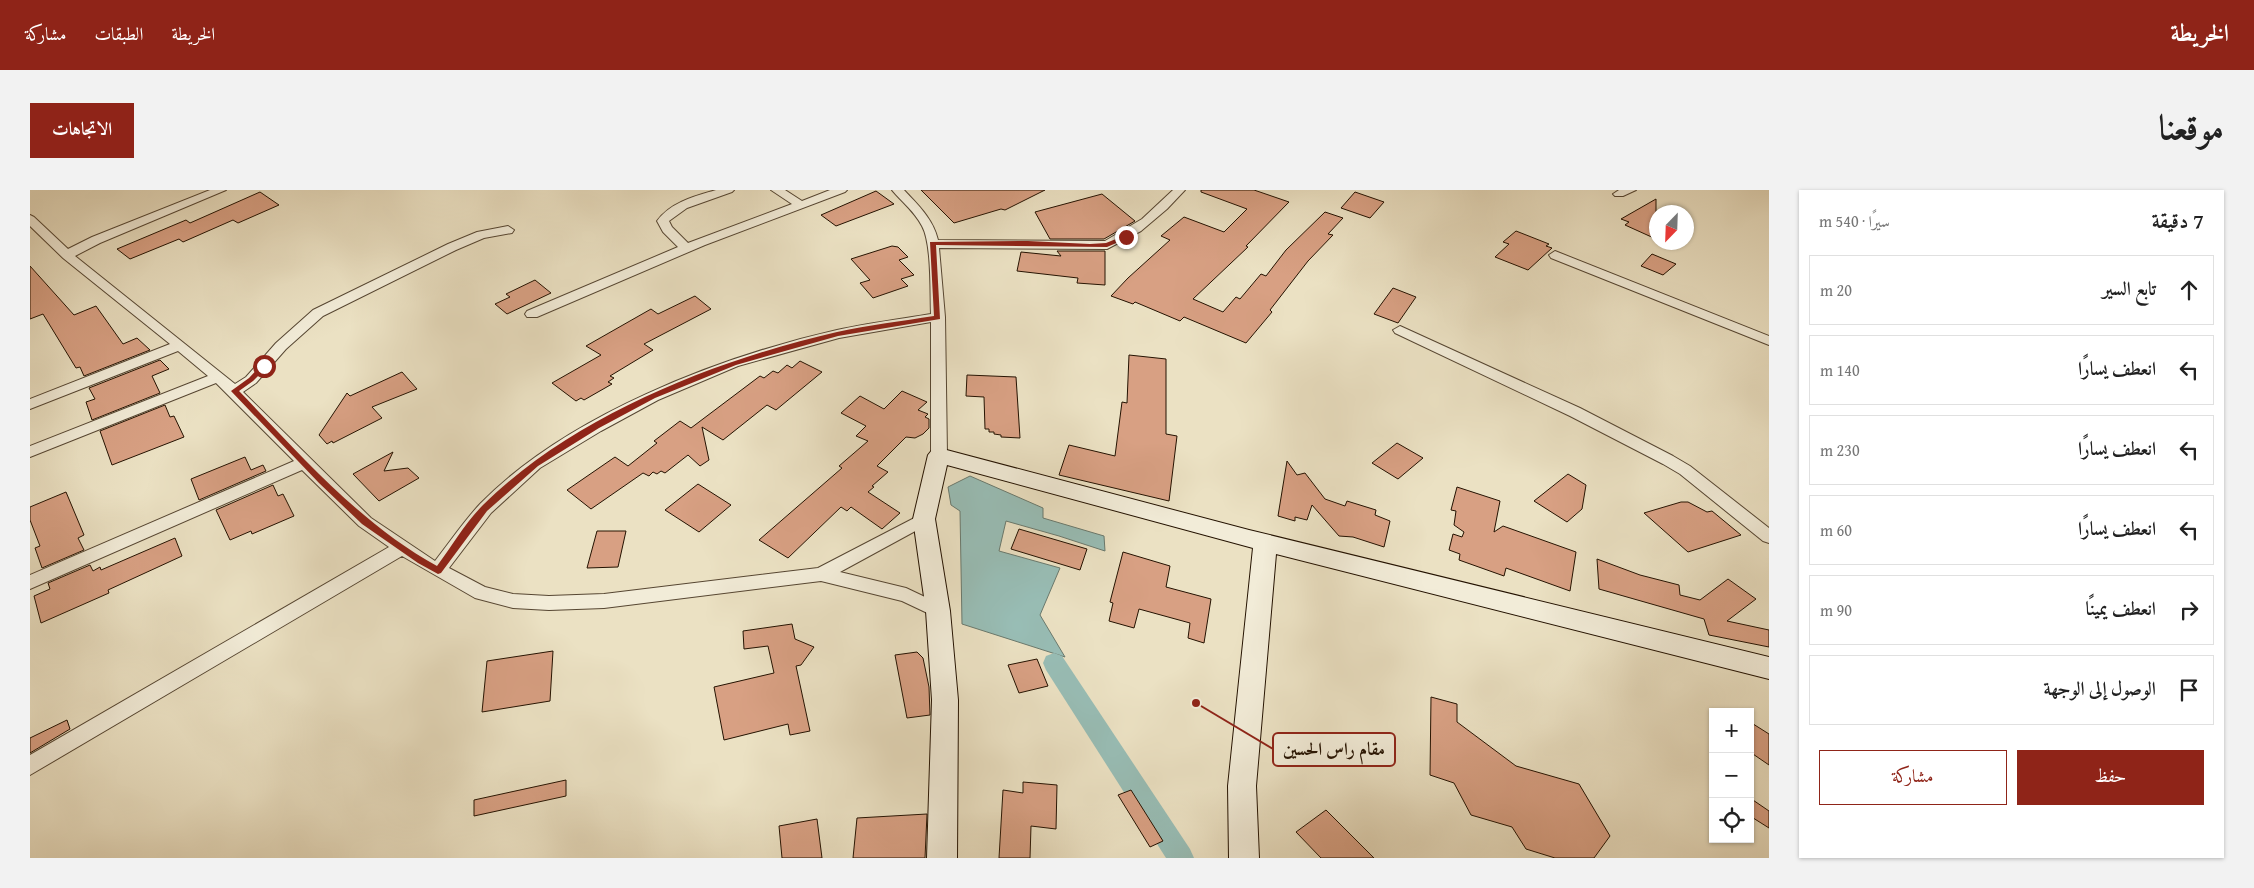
<!DOCTYPE html>
<html lang="ar">
<meta charset="utf-8">
<style>
:root{--surface:#fff;--page:#f2f2f2;--text:#222;--muted:#767676;--line:#e0e0e0;--accent:#8f2418}
body{margin:0;font-family:"Gentium Book Plus",Amiri,serif;background:var(--page);color:var(--text);direction:rtl}
.controls{position:absolute;right:15px;bottom:15px;display:grid;overflow:hidden;border-radius:0px;box-shadow:0 1px 4px #0004}
.controls button{width:45px;height:45px;display:grid;place-items:center;padding:0;border:0;border-bottom:1px solid var(--line);background:var(--surface);color:var(--text);font:25px sans-serif}
.compass{position:absolute;left:1619px;top:15px;width:45px;height:45px;border-radius:50%;background:var(--surface);box-shadow:0 1px 4px #0004;rotate:203deg}
.stop{position:absolute;width:15px;height:15px;margin:-11px;border:4px solid #8f2418;border-radius:50%;background:#fff}
.stop.end{background:#8f2418;border-color:#fff;box-shadow:0 1px 5px #0008}
.list{margin:0;padding:0;list-style:none}
h2{display:flex;justify-content:space-between;align-items:center;height:65px;margin:0;padding:0 20px;font-size:21px}
h2 small{font-size:16px;font-weight:400;color:var(--muted)}
.list li{display:grid;grid-template-columns:32px 1fr auto;gap:15px;align-items:center;box-sizing:border-box;height:70px;margin:0 10px 10px;padding:0 10px;border:1px solid var(--line);border-radius:0px}
.list b{display:block;font-size:19px;white-space:nowrap}
.list em{font-size:16px;font-style:normal;color:var(--muted)}
.actions{display:flex;gap:10px;padding:15px 20px}
.actions a{flex:1;padding:11px 0;border:1px solid var(--accent);border-radius:0px;text-align:center;font-size:18px;color:var(--accent)}
.actions .main{background:var(--accent);color:#fff}
.icon{flex:none;width:28px;height:28px;fill:none;stroke:currentColor;stroke-width:2;stroke-linecap:round;stroke-linejoin:round}
.map{position:relative;flex:none;width:1739px;height:668px;overflow:hidden;direction:ltr;border-radius:0px}
header{display:flex;align-items:center;gap:30px;box-sizing:border-box;height:70px;padding:0 25px;background:var(--accent);color:#fff}
header strong{font-size:24px}
nav{display:flex;gap:28px;margin-inline-start:auto;font-size:18px}
.intro{display:flex;align-items:center;justify-content:space-between;box-sizing:border-box;height:120px;padding:0 30px}
h1{margin:0;font-size:35px}
.button{padding:12px 22px;border-radius:0px;background:var(--accent);color:#fff;font-size:18px;font-weight:700}
main{display:flex;gap:30px;padding:0 30px}
aside{flex:1;background:var(--surface);border-radius:0px;box-shadow:0 1px 4px #0004}
.map>svg:first-child{display:block}
</style>
<header>
<strong>الخريطة</strong>
<nav><a>الخريطة</a><a>الطبقات</a><a>مشاركة</a></nav>
</header>
<div class="intro"><h1>موقعنا</h1><a class="button">الاتجاهات</a></div>
<main>
<aside>
<h2>7 دقيقة<small>سيرًا · 540 m</small></h2>
<ul class="list">
<li><svg class="icon" aria-label="ahead" viewBox="0 0 24 24"><path d="M12 20V5M6 11l6-6 6 6"/></svg><div><b>تابع السير</b></div><em>20 m</em></li>
<li><svg class="icon" aria-label="left" viewBox="0 0 24 24"><path d="M17 20v-9H6M10 6l-5 5 5 5"/></svg><div><b>انعطف يسارًا</b></div><em>140 m</em></li>
<li><svg class="icon" aria-label="left" viewBox="0 0 24 24"><path d="M17 20v-9H6M10 6l-5 5 5 5"/></svg><div><b>انعطف يسارًا</b></div><em>230 m</em></li>
<li><svg class="icon" aria-label="left" viewBox="0 0 24 24"><path d="M17 20v-9H6M10 6l-5 5 5 5"/></svg><div><b>انعطف يسارًا</b></div><em>60 m</em></li>
<li><svg class="icon" aria-label="right" viewBox="0 0 24 24"><path d="M7 20v-9h11M14 6l5 5-5 5"/></svg><div><b>انعطف يمينًا</b></div><em>90 m</em></li>
<li><svg class="icon" aria-label="arrive" viewBox="0 0 24 24"><path d="M6 21V4h12l-3 4 3 4H6"/></svg><div><b>الوصول إلى الوجهة</b></div></li>
</ul>
<div class="actions"><a class="main">حفظ</a><a>مشاركة</a></div>
</aside>
<div class="map">
<svg width="1739" height="668" viewBox="0 0 1739 668">
<rect width="100%" height="100%" fill="#ebe1c3"/>
<filter id="stains"><feTurbulence type="fractalNoise" baseFrequency=".004" numOctaves="4"/><feColorMatrix values="0 0 0 0 .2 0 0 0 0 .09 0 0 0 0 .02 0 0 0 .5 -.17"/></filter>
<radialGradient id="worn" r=".72"><stop offset=".6" stop-color="#630" stop-opacity="0"/><stop offset="1" stop-color="#630" stop-opacity=".3"/></radialGradient>
<polygon fill="#98bdb5" stroke="#6a796d" points="940,286 1013,318 1013,328 1074,346 1075,361 1029,346 976,331 969,361 1030,378 1010,425 1035,467 932,434 930,321 921,315 918,297"/>
<g fill="none" stroke-linecap="round" stroke-linejoin="round">
<polygon fill="#98bdb5" fill-rule="evenodd" points="1024,463 1032,466 1160,659 1164,668 1136,668 1016,480 1013,473 1016,466"/>
</g>
<g fill="#d8a083" stroke="#241201">
<polygon points="891,0 1015,0 975,20 971,19 924,33"/>
<polygon points="1171,0 1224,0 1259,12 1216,56 1218,57 1163,109 1193,122 1206,107 1210,109 1231,84 1236,86 1256,60 1295,22 1313,28 1298,44 1303,45 1278,71 1240,120 1242,122 1216,153 1154,127 1150,131 1105,112 1103,114 1081,106 1098,88 1140,50 1131,46 1154,27 1194,42 1217,19 1171,2"/>
<polygon points="846,1 864,14 806,36 791,25"/>
<polygon points="230,2 249,15 208,33 203,30 153,52 149,49 100,69 87,59 156,30 160,33"/>
<polygon points="1325,2 1354,12 1340,28 1311,18"/>
<polygon points="1072,4 1105,31 1074,49 1020,49 1005,22"/>
<polygon points="1626,9 1626,49 1595,35 1599,32 1591,29"/>
<polygon points="1486,41 1519,54 1516,56 1522,58 1498,80 1465,67 1479,54 1473,52"/>
<polygon points="862,56 868,57 878,67 869,70 884,85 871,89 878,96 843,108 830,93 840,90 821,69"/>
<polygon points="1027,61 1075,61 1075,95 1047,93 1048,88 987,81 991,62 1031,66"/>
<polygon points="1622,64 1646,74 1633,85 1611,76"/>
<polygon points="0,76 44,125 66,116 93,154 107,148 120,160 54,186 50,177 46,178 13,124 0,129"/>
<polygon points="505,90 521,103 477,124 465,114 480,107 476,104"/>
<polygon points="1363,98 1386,107 1368,133 1344,124"/>
<polygon points="665,106 681,119 614,154 623,160 580,186 584,188 578,192 582,194 554,210 551,208 546,211 522,193 571,165 556,156 621,119 628,124"/>
<polygon points="1099,165 1136,169 1136,244 1147,246 1139,311 1029,285 1039,255 1085,266 1092,212 1097,213"/>
<polygon points="130,170 139,179 122,186 130,203 62,230 56,212 65,209 59,198"/>
<polygon points="770,171 792,182 746,220 737,215 693,250 672,237 679,270 670,276 658,265 635,283 631,281 627,284 623,282 619,286 613,283 561,319 537,300 585,267 598,276 627,253 624,251 650,231 661,238 730,186 734,188 743,181 748,183 757,175 762,178"/>
<polygon points="372,182 387,199 342,217 352,228 303,253 302,251 297,254 289,245 317,203 320,206"/>
<polygon points="937,185 986,187 990,248 971,247 971,245 964,244 964,242 959,242 959,239 955,239 954,207 936,206"/>
<polygon points="872,201 897,212 888,220 898,224 895,227 899,229 899,238 893,244 885,248 876,247 847,276 858,282 842,296 844,297 838,302 870,323 852,339 821,317 817,321 811,317 758,368 729,350 812,278 809,276 838,251 826,246 836,236 811,223 830,206 854,219"/>
<polygon points="135,215 140,227 144,226 154,247 82,275 70,241"/>
<polygon points="1367,253 1393,268 1368,289 1342,273"/>
<polygon points="363,262 354,281 378,278 389,288 349,311 323,284"/>
<polygon points="215,267 221,280 233,275 236,281 169,310 161,289"/>
<polygon points="1257,271 1267,285 1275,283 1295,309 1315,316 1317,311 1346,320 1345,325 1360,331 1354,357 1323,347 1309,346 1282,315 1277,330 1265,327 1265,331 1248,326"/>
<polygon points="1538,284 1556,295 1552,319 1537,332 1504,311"/>
<polygon points="668,294 701,315 669,342 635,320"/>
<polygon points="243,295 248,306 253,304 264,326 222,344 221,341 200,350 186,320"/>
<polygon points="1427,297 1470,311 1464,342 1473,336 1546,362 1540,401 1476,378 1474,386 1429,370 1430,364 1419,360 1423,344 1432,347 1434,342 1424,335 1426,321 1421,320"/>
<polygon points="36,302 54,345 48,348 54,360 12,378 5,358 10,356 0,330 0,317"/>
<polygon points="1651,312 1658,312 1677,322 1682,321 1711,345 1658,362 1614,323"/>
<polygon points="989,339 1057,359 1050,380 981,359"/>
<polygon points="567,341 596,341 588,377 557,378"/>
<polygon points="145,348 152,366 78,400 79,403 11,433 4,406 20,399 18,393 60,375 63,381 70,377 71,380"/>
<polygon points="1093,362 1140,376 1136,397 1181,409 1174,453 1158,448 1160,433 1109,419 1104,438 1079,431 1083,413 1080,412"/>
<polygon points="1567,369 1610,385 1649,395 1650,405 1670,410 1698,389 1726,409 1697,431 1739,440 1739,457 1679,445 1674,429 1569,399"/>
<polygon points="762,434 765,449 784,457 771,475 766,476 780,541 760,545 758,534 694,550 684,497 744,483 738,456 714,459 713,441"/>
<polygon points="523,461 520,511 452,522 457,471"/>
<polygon points="887,462 893,468 899,497 900,525 877,528 865,465"/>
<polygon points="1007,469 1018,496 989,503 978,475"/>
<polygon points="1401,507 1427,514 1427,532 1486,576 1549,594 1580,646 1564,668 1525,668 1496,659 1482,637 1441,625 1424,593 1400,585"/>
<polygon points="37,530 40,539 0,563 0,548"/>
<polygon points="1720,532 1739,544 1739,575 1720,562"/>
<polygon points="536,590 536,606 444,626 444,610"/>
<polygon points="993,592 1027,595 1026,639 1001,636 1000,668 969,668 973,600 993,603"/>
<polygon points="1101,600 1133,651 1120,657 1088,605"/>
<polygon points="1720,608 1739,621 1739,638 1720,626"/>
<polygon points="1296,620 1344,668 1291,668 1266,642"/>
<polygon points="897,624 895,668 823,668 827,628"/>
<polygon points="787,629 792,668 752,668 749,636"/>
</g>
<g fill="none" stroke-linecap="round" stroke-linejoin="round">
<g stroke="#564632" stroke-width="2">
<g id="street">
<path d="M180,0h16l-126,53 -25,13 160,128 11,-7 30,-34 37,-33 135,-66 29,-12 31,-6 6,4 -2,3 -28,5 -28,12 -133,66 -37,33 -30,34 -13,9 128,126 64,43c15,-19 29,-40 45,-57 86,-88 238,-147 357,-174 31,-7 63,-11 94,-16 -1,-22 1,-70 -9,-88 -7,-14 -20,-24 -30,-36h12c15,16 29,29 34,50l167,1 37,-22 31,-29h12l-18,19 -26,22 -34,18 -168,-1 6,69 2,138 -3,4 -5,1 -5,-1 -3,-4v-133l-92,16 -101,28 -80,34 -57,31 -61,37 -49,45 -42,55 36,19 28,7 36,2 55,-2 214,-26 106,-55 6,2 2,4 -2,4 -90,49 66,16 38,18 3,5 -3,5 -6,2 -36,-17 -81,-20 -217,27 -55,2 -36,-2 -38,-10 -73,-42 -372,219v-20l359,-208 -30,-21 -57,-56 -272,119v-14l264,-114 -78,-78 -186,74v-11l178,-70 -30,-25 -148,58v-10l140,-55 -107,-86 -33,-32v-11l4,2 34,32 24,-12z"/>
<path d="M686,0h18l-2,2 -45,16 -18,13 3,6 16,16 104,-39 -21,-14h14l17,11 28,-11h17l-2,2 -140,53 -168,72h-10l-2,-3 2,-3 151,-64 -15,-15 -6,-11c14,-19 38,-25 59,-31z"/>
<polygon points="1589,0 1606,0 1593,6 1585,6 1583,4"/>
<polygon points="1525,61 1739,146 1739,155 1521,68 1519,65"/>
<polygon points="1370,136 1550,218 1643,266 1660,276 1739,338 1739,353 1733,351 1650,284 1633,274 1540,226 1365,143 1363,140"/>
</g>
</g>
<g stroke="#241201" stroke-width="2">
<polygon id="secondary" points="909,258 1219,340 1739,467 1739,489 1246,364 1226,596 1229,668 1199,668 1198,596 1223,358 917,275 905,329 920,421 928,510 927,668 897,668 902,510 896,421 883,329 898,265 902,260"/>
</g>
<use href="#street" fill="#f2ecd8" fill-rule="evenodd"/>
<use href="#secondary" fill="#f2ecd8" fill-rule="evenodd"/>
</g>
<path fill="#8f2418" d="M1096,45l2,3 -21,9 -171,-2 4,74 -102,17 -102,29 -81,33 -56,30 -61,38 -51,45 -46,62 -3,1 -20,-11 -56,-39 -43,-41 -88,-92 18,-13 13,-14h5v3l-14,14 -14,10c61,63 120,132 198,175 15,-20 28,-43 46,-61 90,-89 232,-145 354,-173 32,-7 65,-11 97,-16l-4,-74 98,-1 62,3 16,-1z"/>
<path fill="none" stroke="#8f2418" stroke-width="2" d="M1166 513L1243 559"/>
<circle fill="#8f2418" stroke="#f2ecd8" stroke-width="2" cx="1166" cy="513" r="5"/>
<rect fill="#f2ecd8" stroke="#8f2418" stroke-width="2" x="1243" y="543" width="122" height="33" rx="5"/>
<g font-size="18" text-anchor="middle" font-weight="bold" fill="#241201">
<text x="1304" y="565">مقام راس الحسين</text>
</g>
<rect width="100%" height="100%" filter="url(#stains)"/>
<rect width="100%" height="100%" fill="url(#worn)"/>
</svg>
<div class="controls">
<button>+</button>
<button>−</button>
<button><svg class="icon" aria-label="locate" viewBox="0 0 24 24"><circle cx="12" cy="12" r="6"/><path d="M12 2v4M12 18v4M2 12h4M18 12h4"/></svg></button>
</div>
<svg class="compass" viewBox="-18 -18 36 36"><path d="M0-13l5 13h-10z" fill="#e53935"/><path d="M0 13l5-13h-10z" fill="#767676"/></svg>
<div class="stop" style="left:234px;top:176px"></div>
<div class="stop end" style="left:1096px;top:47px"></div>
</div>
</main>
